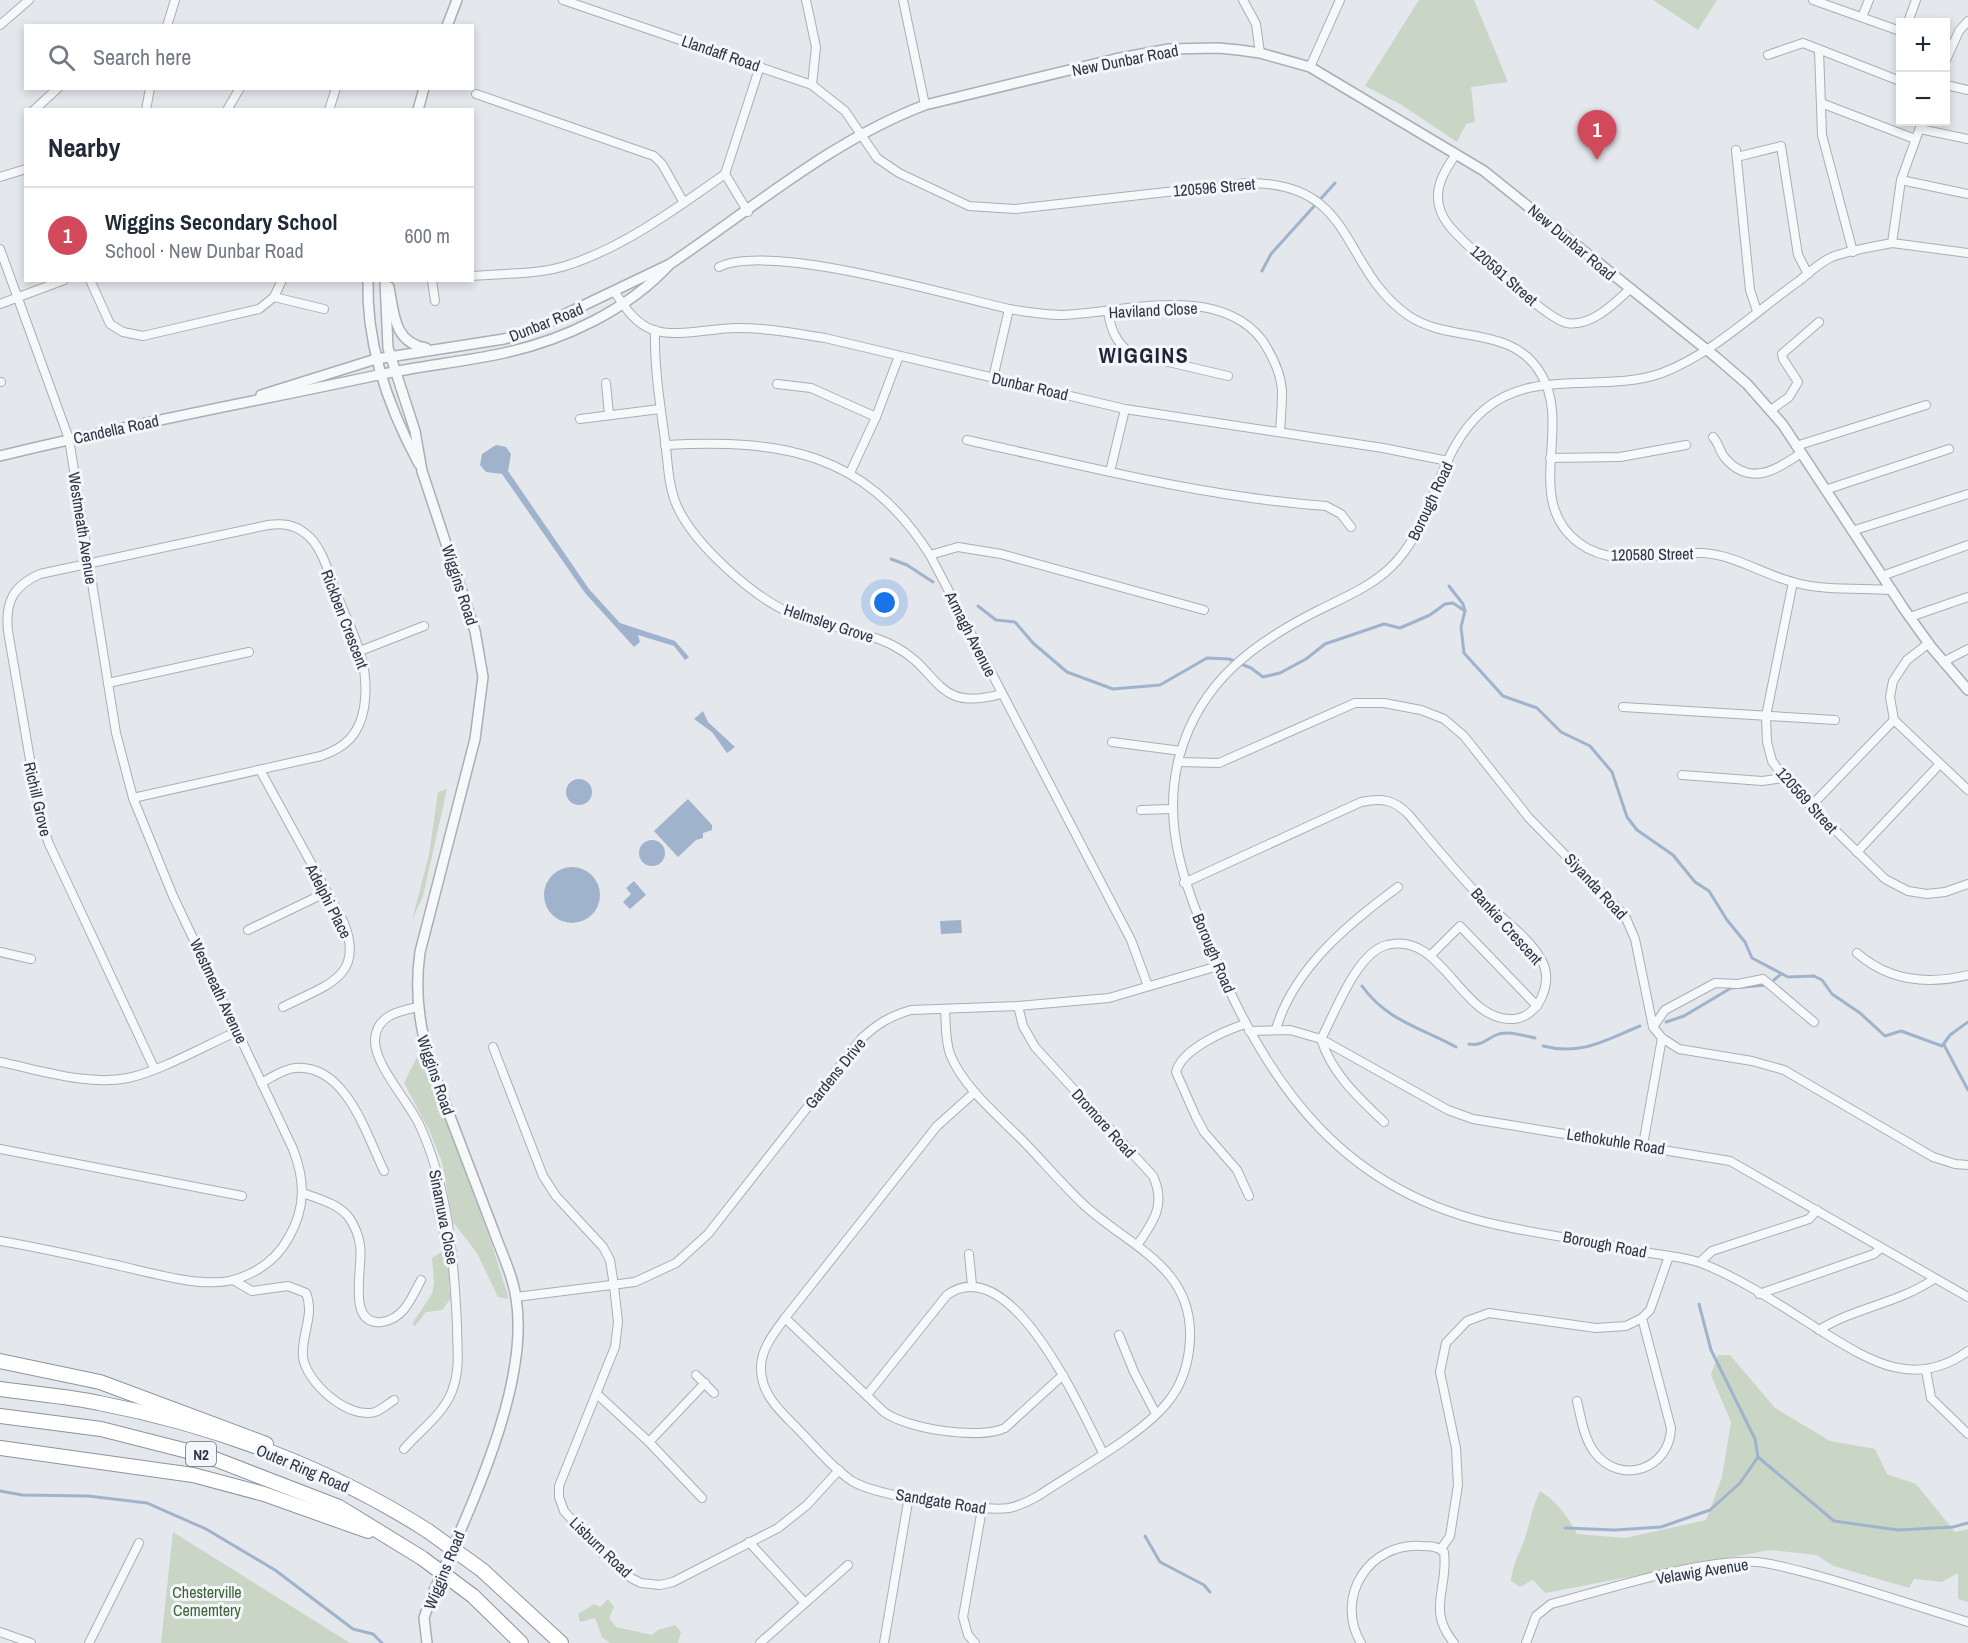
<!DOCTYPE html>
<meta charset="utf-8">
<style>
:root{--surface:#fff;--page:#f2f2f3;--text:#1f2937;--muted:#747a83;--line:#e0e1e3;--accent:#d1495b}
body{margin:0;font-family:"Archivo Narrow",sans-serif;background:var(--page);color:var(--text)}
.controls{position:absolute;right:18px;top:18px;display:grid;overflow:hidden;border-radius:0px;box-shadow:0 3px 9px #0003}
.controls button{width:54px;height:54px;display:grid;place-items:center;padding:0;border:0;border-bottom:2px solid var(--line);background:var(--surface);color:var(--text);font:30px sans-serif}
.you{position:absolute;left:885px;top:603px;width:21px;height:21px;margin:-15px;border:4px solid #fff;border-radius:50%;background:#1a73e8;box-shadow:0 0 0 9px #1a73e833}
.badge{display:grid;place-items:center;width:39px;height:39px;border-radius:50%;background:var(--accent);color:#fff;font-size:20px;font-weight:700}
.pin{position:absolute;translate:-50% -50px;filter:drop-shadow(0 2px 3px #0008)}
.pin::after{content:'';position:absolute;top:32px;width:21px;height:18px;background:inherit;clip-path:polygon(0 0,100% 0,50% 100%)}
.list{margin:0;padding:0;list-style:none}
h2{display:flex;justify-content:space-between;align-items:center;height:78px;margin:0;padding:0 24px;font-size:26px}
h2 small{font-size:20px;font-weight:400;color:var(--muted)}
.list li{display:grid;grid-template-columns:39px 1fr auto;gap:18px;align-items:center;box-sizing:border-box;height:96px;padding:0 24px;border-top:2px solid var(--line)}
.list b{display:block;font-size:22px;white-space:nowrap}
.list p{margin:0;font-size:20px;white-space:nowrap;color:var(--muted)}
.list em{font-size:20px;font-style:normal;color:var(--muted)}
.icon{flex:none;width:33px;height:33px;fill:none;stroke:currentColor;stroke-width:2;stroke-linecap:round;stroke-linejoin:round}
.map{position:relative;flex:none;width:1968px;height:1643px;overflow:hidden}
.search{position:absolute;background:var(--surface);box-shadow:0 3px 9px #0003;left:24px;top:24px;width:450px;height:66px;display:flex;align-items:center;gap:15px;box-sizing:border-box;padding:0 21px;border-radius:0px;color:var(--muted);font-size:22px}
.panel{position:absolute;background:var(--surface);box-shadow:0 3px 9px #0003;left:24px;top:108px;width:450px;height:174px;border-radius:0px}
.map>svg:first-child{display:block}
</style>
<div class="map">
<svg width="1968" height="1643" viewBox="0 0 1968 1643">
<rect width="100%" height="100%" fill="#e4e7ec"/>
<g fill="#c9d6c5">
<polygon points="1419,0 1474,0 1508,82 1471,87 1475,122 1466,124 1457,142 1402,105 1365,86"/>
<polygon points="1653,0 1717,0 1698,30"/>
<polygon points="447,789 423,896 412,920 429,855 438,792"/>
<polygon points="420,1051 491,1242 509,1299 498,1297 477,1253 453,1222 442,1162 430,1132 404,1083"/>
<polygon points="435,1207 438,1208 441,1215 451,1275 449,1288 451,1298 442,1310 426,1312 415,1326 412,1324 432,1294 434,1283 432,1258 443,1251 432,1208"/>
<path d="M1718,1355h12l45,53 55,33 45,8 12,25 29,10 39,48 13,-3v73l-10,-3v-26l-16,9 -28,-3 -5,9 -75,-22 -18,-11 -46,-5 -225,43 -12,-13 -13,7 -9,-6c2,-18 7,-24 13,-40 6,-17 8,-34 16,-50 18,12 27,24 37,43l48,4 81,-18 16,-43 9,-55 -20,-47z"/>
<polygon points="173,1532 350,1643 161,1643"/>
<polygon points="608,1599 614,1607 609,1618 616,1627 652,1635 658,1630 675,1625 681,1632 678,1643 610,1643 602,1637 595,1618 580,1622 578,1614 594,1604 600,1607"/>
</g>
<g fill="#9fb4cc">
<polygon points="496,445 506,447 511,454 508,471 589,589 620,623 675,641 689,657 685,660 674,646 638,635 640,642 634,647 585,593 502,474 486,472 480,465 482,454"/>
<polygon points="703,711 708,722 735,747 727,753 712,732 694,719"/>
<circle cx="579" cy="792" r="13"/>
<polygon points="688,799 712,825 712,830 703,833 703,838 696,840 678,857 654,831"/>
<circle cx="652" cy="853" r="13"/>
<circle cx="572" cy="895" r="28"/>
<polygon points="634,881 646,895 630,909 623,902 631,894 626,888"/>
<polygon points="961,920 962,933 941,934 940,921"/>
</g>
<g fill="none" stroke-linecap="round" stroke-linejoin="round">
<g stroke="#9fb4cc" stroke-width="3">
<polyline points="1262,271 1271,254 1335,183"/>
<polyline points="891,559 907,565 933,582"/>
<polyline points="1449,586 1463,604 1465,611"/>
<polyline points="978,606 996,620 1015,622 1033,643 1067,672 1113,689 1160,685 1207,658 1229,659 1251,668 1263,677 1280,673 1306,659 1325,644 1384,624 1400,628 1430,615 1445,604 1453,603 1465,611 1461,627 1464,653 1503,696 1537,708 1561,732 1590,746 1612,772 1627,817 1637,830 1673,855 1695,882 1709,891 1727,920 1745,942 1752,958 1788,977 1814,976 1822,980 1832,994 1860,1013 1885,1036 1901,1031 1942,1046 1950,1035 1968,1022"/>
<polyline points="1774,980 1781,974"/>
<path d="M1362,986c24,34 59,42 94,61"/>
<polyline points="1666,1022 1684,1016 1731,988 1767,985"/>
<path d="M1469,1044c13,2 16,-4 27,-9 11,-5 28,1 39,3"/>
<polyline points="1944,1045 1968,1090"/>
<path d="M1543,1046c38,10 63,-6 97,-20"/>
<polyline points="1699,1304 1711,1350 1755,1439 1758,1457"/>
<polyline points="0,1491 22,1495 88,1496 147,1503 206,1529 275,1570 353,1629 373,1634 382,1643"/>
<polyline points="1565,1528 1615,1530 1661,1527 1710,1510 1740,1483 1758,1457 1834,1521 1898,1530 1953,1527 1968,1523"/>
<polyline points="1145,1536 1160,1562 1204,1585 1210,1592"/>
</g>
<g stroke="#a9aeb7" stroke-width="10">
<g id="minor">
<path d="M563,0l249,85 33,26 32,47 22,15 70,33 46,3 232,-26c111,-1 92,85 162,133 42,28 103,8 132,58 32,53 -19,126 38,169 36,27 83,8 124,10 32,2 59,21 90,29 30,9 67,6 99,8"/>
<polyline points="806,0 816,47 812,85"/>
<polyline points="903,0 925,105"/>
<polyline points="1243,0 1256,24 1260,53"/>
<polyline points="1813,0 1900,31"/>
<polyline points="1862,17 1869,0"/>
<polyline points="1908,22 1916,0"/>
<polyline points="0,25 29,0"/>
<polyline points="167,26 175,0"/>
<polyline points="1819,50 1822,135 1853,252"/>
<polyline points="1768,55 1803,43 1900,81"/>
<polyline points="1946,60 1959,31 1968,21"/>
<polyline points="1310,67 1340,0"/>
<polyline points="1946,85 1968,90"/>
<polyline points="476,94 654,156 662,164 684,203"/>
<polyline points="1821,103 1915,139"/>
<polyline points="34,110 58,88"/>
<polyline points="146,110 150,88"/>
<polyline points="227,110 240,88"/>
<polyline points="329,110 336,88"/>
<polyline points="1922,122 1901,180 1892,243 1968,253"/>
<polyline points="1920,129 1968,139"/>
<polyline points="1736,150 1750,290 1757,311"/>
<path d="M1456,154c-11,16 -23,34 -16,55 2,7 6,13 11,19 15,17 98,93 116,95 24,4 47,-19 63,-34"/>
<polyline points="1737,157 1781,146 1798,255 1808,274"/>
<polyline points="0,177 26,169"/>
<polyline points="1901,180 1968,194"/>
<polyline points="748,212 725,174 760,66"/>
<path d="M1892,243c-19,4 -42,7 -60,14 -12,5 -23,16 -33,24 -44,31 -87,73 -137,92 -59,21 -128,-6 -178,37 -49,41 -48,115 -94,158 -20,19 -47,30 -71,42 -64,32 -118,71 -139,144 -20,72 6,133 33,199 56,136 133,240 285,272 50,11 102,17 152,28 17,3 35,4 51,10 39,15 81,43 117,66 49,30 95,62 150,22"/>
<path d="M0,249l69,190 47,294 17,65 40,98 120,253c12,31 13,58 -4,88 -12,22 -31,36 -56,43 -34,9 -91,-10 -126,-17 -35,-8 -71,-16 -107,-22"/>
<path d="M719,267c51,-25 229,28 290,42 18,3 36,6 54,6 63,-3 155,-32 199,25 10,15 19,33 20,51 0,13 -1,27 -2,41"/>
<path d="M472,276c30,-3 64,-1 93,-10 56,-17 112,-58 160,-92"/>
<polyline points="90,280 110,324 123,332 143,336 259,309 274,297 282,280"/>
<polyline points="432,280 435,301"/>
<path d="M614,291c11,16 20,32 39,39 25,8 57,-2 84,-2 29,0 58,5 88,10l300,71 258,39 65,13"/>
<polyline points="274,297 324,309"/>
<polyline points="0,304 64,280"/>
<path d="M1108,312c3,18 8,30 22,41l98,23"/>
<path d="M655,330c-1,40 6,79 11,118 2,19 3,40 11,58 17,38 75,90 113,107 33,15 72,16 104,33 47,24 40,67 107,48"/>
<polyline points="993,378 1009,309"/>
<polyline points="0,382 1,382"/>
<polyline points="606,383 609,415"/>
<polyline points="777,384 811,388 876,417"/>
<polyline points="1771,410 1789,397 1798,382 1783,359 1782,354 1819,322"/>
<polyline points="580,419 660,409"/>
<path d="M1713,437c6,6 6,14 12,21 25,29 52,12 76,-5"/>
<path d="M967,440c118,26 237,57 359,66l15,8 10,13"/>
<path d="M665,445c116,-6 199,6 265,110l201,385 17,46"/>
<polyline points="1796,446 1926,405"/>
<polyline points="1550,458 1620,457 1686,445"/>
<polyline points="1110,472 1125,409"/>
<polyline points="850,473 876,417 899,356"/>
<polyline points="1825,490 1949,449"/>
<polyline points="1852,531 1968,494"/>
<polyline points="930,555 958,547 1001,554 1204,610"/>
<polyline points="1882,576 1968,545"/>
<polyline points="1793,582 1766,716 1767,742 1772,761 1792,788 1885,879 1908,891 1927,894 1945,892 1968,884"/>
<polyline points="1910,617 1968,597"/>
<polyline points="1929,643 1907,660 1893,681 1890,697 1894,720 1968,790"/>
<polyline points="360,651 424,626"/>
<polyline points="1943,662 1968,649"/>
<polyline points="108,683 249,652"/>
<polyline points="1623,707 1835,720"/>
<polyline points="1112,742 1181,751"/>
<polyline points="1178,762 1219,763 1355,703 1384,703 1421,710 1444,719 1464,736 1529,818 1625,916 1635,939 1653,1027 1662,1038 1679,1049 1752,1061 1784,1070 1933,1157 1955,1164 1968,1165"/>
<path d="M260,770l84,153c22,55 -21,63 -61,84"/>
<polyline points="1682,775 1762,781 1783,778"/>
<path d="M133,798l188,-42c25,-9 38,-21 43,-48 7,-45 -11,-73 -27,-113 -8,-20 -14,-48 -31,-61 -12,-10 -24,-11 -38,-9l-228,49c-27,12 -35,28 -32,57l32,187 9,26 105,224"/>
<polyline points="1811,806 1894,720"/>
<polyline points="1141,810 1172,809"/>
<polyline points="1857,852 1939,765"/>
<path d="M1184,883l177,-81c21,-4 33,-3 48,13 25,30 50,61 78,89 18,17 45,36 56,59 10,21 -5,54 -29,56 -53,4 -71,-89 -127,-74 -30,7 -52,68 -66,94 11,35 37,58 63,83"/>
<polyline points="248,930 325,893"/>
<polyline points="0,952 31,959"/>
<path d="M1857,953c32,28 71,32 111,22"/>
<polyline points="1430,956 1460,926 1537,1006"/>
<path d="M1018,1006l5,20 12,21 118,129c13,28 1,45 -15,68"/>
<path d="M945,1009c1,15 0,31 5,45 14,35 50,63 76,90 19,20 37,41 56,59 45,43 111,62 108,136 -1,23 -8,46 -23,64 -27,33 -92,68 -129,93 -9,5 -18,10 -29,12 -28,4 -133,-12 -157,-27 -21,-14 -38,-36 -56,-54 -17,-17 -36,-34 -35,-61 1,-19 14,-34 24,-48l152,-192 38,-34"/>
<path d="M1245,1024c-21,7 -63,25 -69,48l20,45 8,15 33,38 12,26"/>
<polyline points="1653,1027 1665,1010 1715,983 1738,984 1763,979 1814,1022"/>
<path d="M1276,1029c18,-61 73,-106 122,-142"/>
<polyline points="1249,1031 1290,1030 1321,1039 1448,1110 1473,1119 1730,1161 1968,1297"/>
<polyline points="493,1047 543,1176 556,1196 603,1247 610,1260 614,1286 618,1322 615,1347 559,1486 559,1497 564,1511 604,1555 631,1578 641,1583 660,1585 673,1582 778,1528 807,1505 839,1470"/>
<path d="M0,1062c40,8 87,24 128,16 33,-7 78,-33 110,-47"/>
<path d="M261,1083c10,-5 22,-14 34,-15 51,-4 71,66 89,103"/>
<polyline points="1643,1145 1662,1038"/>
<polyline points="0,1149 242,1196"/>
<path d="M303,1193c16,6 37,11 47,26 5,8 9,18 10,26 4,20 -15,81 22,77 22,-3 30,-25 39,-42"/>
<polyline points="969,1254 972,1285"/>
<polyline points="1700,1262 1712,1251 1809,1219 1817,1210"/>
<path d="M233,1280l19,11 36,-5 18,7c9,22 -5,41 -3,64 3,25 45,63 72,55 6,-2 13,-8 19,-12"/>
<polyline points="1759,1294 1874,1254 1881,1248"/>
<path d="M516,1297l119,-15 41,-19 32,-29 153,-195c16,-15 29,-23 50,-29l107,-4 91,-8 109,-32"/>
<path d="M785,1318l99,94c23,17 96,28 121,16l58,-53"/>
<path d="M1819,1330c37,-23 80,-27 115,-51"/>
<polyline points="1119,1335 1134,1372 1156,1414"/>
<polyline points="1926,1370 1931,1398 1968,1434"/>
<polyline points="696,1375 714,1393"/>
<polyline points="597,1394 649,1442 702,1498"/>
<path d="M867,1395l80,-100c64,-46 134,115 156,158"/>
<path d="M1577,1401c4,17 7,38 18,52 26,33 75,16 76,-25l-29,-110"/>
<polyline points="649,1442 705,1383"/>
<path d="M404,1449c17,-20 43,-37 50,-64 6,-19 3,-40 3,-59 -3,-68 -9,-140 -38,-202 -11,-23 -45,-60 -44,-84 1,-24 23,-29 43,-33"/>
<polyline points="749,1542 804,1602"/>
<polyline points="1441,1549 1450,1536 1458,1485 1456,1448 1440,1372 1446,1343 1467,1321 1489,1313 1596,1328 1626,1326 1642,1318 1650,1310 1669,1256"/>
<polyline points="0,1632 31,1643"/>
<polyline points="89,1643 139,1543"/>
<polyline points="760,1643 848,1565"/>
<polyline points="884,1643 909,1496"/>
<polyline points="975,1643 968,1635 963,1617 982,1509"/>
<path d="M1361,1643c-27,-46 8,-101 61,-97 8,0 15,0 22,6 5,36 -18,57 10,91"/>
<path d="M1526,1643l10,-27 15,-12c58,-15 147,-45 206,-42 21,2 42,9 62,14 50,14 100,31 149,46"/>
</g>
</g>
<g stroke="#a9aeb7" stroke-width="12">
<g id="tertiary">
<polyline points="447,26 457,0"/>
<polyline points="418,110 424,88"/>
<path d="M368,280c-2,66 20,127 51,184"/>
<path d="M385,280l3,68 27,83 7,40 53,160 8,46 -8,62 -55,213c-9,64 9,109 31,167 14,37 28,74 42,110 8,23 20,46 23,69 15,90 -51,220 -86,302l-6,18 3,25"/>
<path d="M389,287c5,27 5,56 37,61"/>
<polyline points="261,395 376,359 504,339 530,331 668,265"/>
<path d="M0,456c125,-31 252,-54 378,-81 42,-9 84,-13 126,-22 60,-13 124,-43 166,-89 82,-55 162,-124 255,-159l190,-46 54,-10 49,-1 21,2 21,3 50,14 174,104 233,187 30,26 36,41 121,184 28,39 36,42"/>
</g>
</g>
<g stroke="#8b94a3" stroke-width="16">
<g id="motorway">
<polyline points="0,1361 100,1382 266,1444"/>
<path d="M0,1389c33,5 67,7 99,14 115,22 231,65 329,128"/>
<polyline points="0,1416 101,1429 207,1456 339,1507 422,1558"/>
<polyline points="0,1448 193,1475 264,1494 368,1531"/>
<polyline points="482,1570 561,1643"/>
<polyline points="473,1596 521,1643"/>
</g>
</g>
<use href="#minor" stroke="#f7f8fa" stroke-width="8"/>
<use href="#tertiary" stroke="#f7f8fa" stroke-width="9"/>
<use href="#motorway" stroke="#fff" stroke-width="14"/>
<g stroke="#8b94a3" stroke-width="16" stroke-linecap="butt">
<g id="motorway-bridge">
<polyline points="428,1531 482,1570"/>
<polyline points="422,1558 473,1596"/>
</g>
</g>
<use href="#motorway-bridge" stroke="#fff" stroke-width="14"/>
</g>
<g text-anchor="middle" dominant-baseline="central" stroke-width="6" stroke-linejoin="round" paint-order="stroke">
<rect fill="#f4f6f9" stroke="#676e7b" stroke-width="1.5" x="186" y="1442" width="30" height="24" rx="4.5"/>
<g font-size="15" font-weight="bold" fill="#2b3445">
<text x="201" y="1454">N2</text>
</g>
<g font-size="16" fill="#2b3445" stroke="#f4f6f9">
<text transform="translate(721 53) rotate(19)">Llandaff Road</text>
<text transform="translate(1125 60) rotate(-11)">New Dunbar Road</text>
<text transform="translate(1214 187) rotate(-5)">120596 Street</text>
<text transform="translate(1572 242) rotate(40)">New Dunbar Road</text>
<text transform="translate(1504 275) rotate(41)">120591 Street</text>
<text transform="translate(1153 310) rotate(-3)">Haviland Close</text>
<text transform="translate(546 322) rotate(-22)">Dunbar Road</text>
<text transform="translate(1030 386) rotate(13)">Dunbar Road</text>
<text transform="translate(116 429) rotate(-12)">Candella Road</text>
<text transform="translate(1430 501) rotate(-65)">Borough Road</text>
<text transform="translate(83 528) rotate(81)">Westmeath Avenue</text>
<text transform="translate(1652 554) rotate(-1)">120580 Street</text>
<text transform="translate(460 585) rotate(72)">Wiggins Road</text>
<text transform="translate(345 619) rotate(69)">Rickben Crescent</text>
<text transform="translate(829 623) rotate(18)">Helmsley Grove</text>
<text transform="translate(971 634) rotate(63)">Armagh Avenue</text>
<text transform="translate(38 799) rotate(77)">Richill Grove</text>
<text transform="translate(1807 800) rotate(48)">120569 Street</text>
<text transform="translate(1596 886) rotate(47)">Siyanda Road</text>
<text transform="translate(329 901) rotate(63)">Adelphi Place</text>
<text transform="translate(1507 926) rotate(48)">Bankie Crescent</text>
<text transform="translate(1214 953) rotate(67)">Borough Road</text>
<text transform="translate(219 991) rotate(65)">Westmeath Avenue</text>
<text transform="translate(835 1073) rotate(-51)">Gardens Drive</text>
<text transform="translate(436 1075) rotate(71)">Wiggins Road</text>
<text transform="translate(1104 1123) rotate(48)">Dromore Road</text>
<text transform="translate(1616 1141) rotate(9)">Lethokuhle Road</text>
<text transform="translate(444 1217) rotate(79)">Sinamuva Close</text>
<text transform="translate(1605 1244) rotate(11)">Borough Road</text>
<text transform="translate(303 1468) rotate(23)">Outer Ring Road</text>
<text transform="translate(941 1501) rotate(9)">Sandgate Road</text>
<text transform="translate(601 1547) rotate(44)">Lisburn Road</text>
<text transform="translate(444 1570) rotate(-68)">Wiggins Road</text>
<text transform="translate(1702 1571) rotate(-9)">Velawig Avenue</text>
</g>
<g font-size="16" fill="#3f6138" stroke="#f4f6f9">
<text x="207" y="1592">Chesterville<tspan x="207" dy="18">Cememtery</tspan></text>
</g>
<g font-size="22" font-weight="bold" letter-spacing="1.5" fill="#1d2536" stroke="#f4f6f9">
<text x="1144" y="355">WIGGINS</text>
</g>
</g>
</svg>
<div class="controls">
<button>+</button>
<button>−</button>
</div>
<div class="you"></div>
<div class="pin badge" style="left:1597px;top:160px">1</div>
<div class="search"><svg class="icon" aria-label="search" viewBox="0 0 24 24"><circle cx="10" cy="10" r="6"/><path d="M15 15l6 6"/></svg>Search here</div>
<section class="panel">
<h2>Nearby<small></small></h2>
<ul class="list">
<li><span class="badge">1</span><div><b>Wiggins Secondary School</b><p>School · New Dunbar Road</p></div><em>600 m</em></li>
</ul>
</section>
</div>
